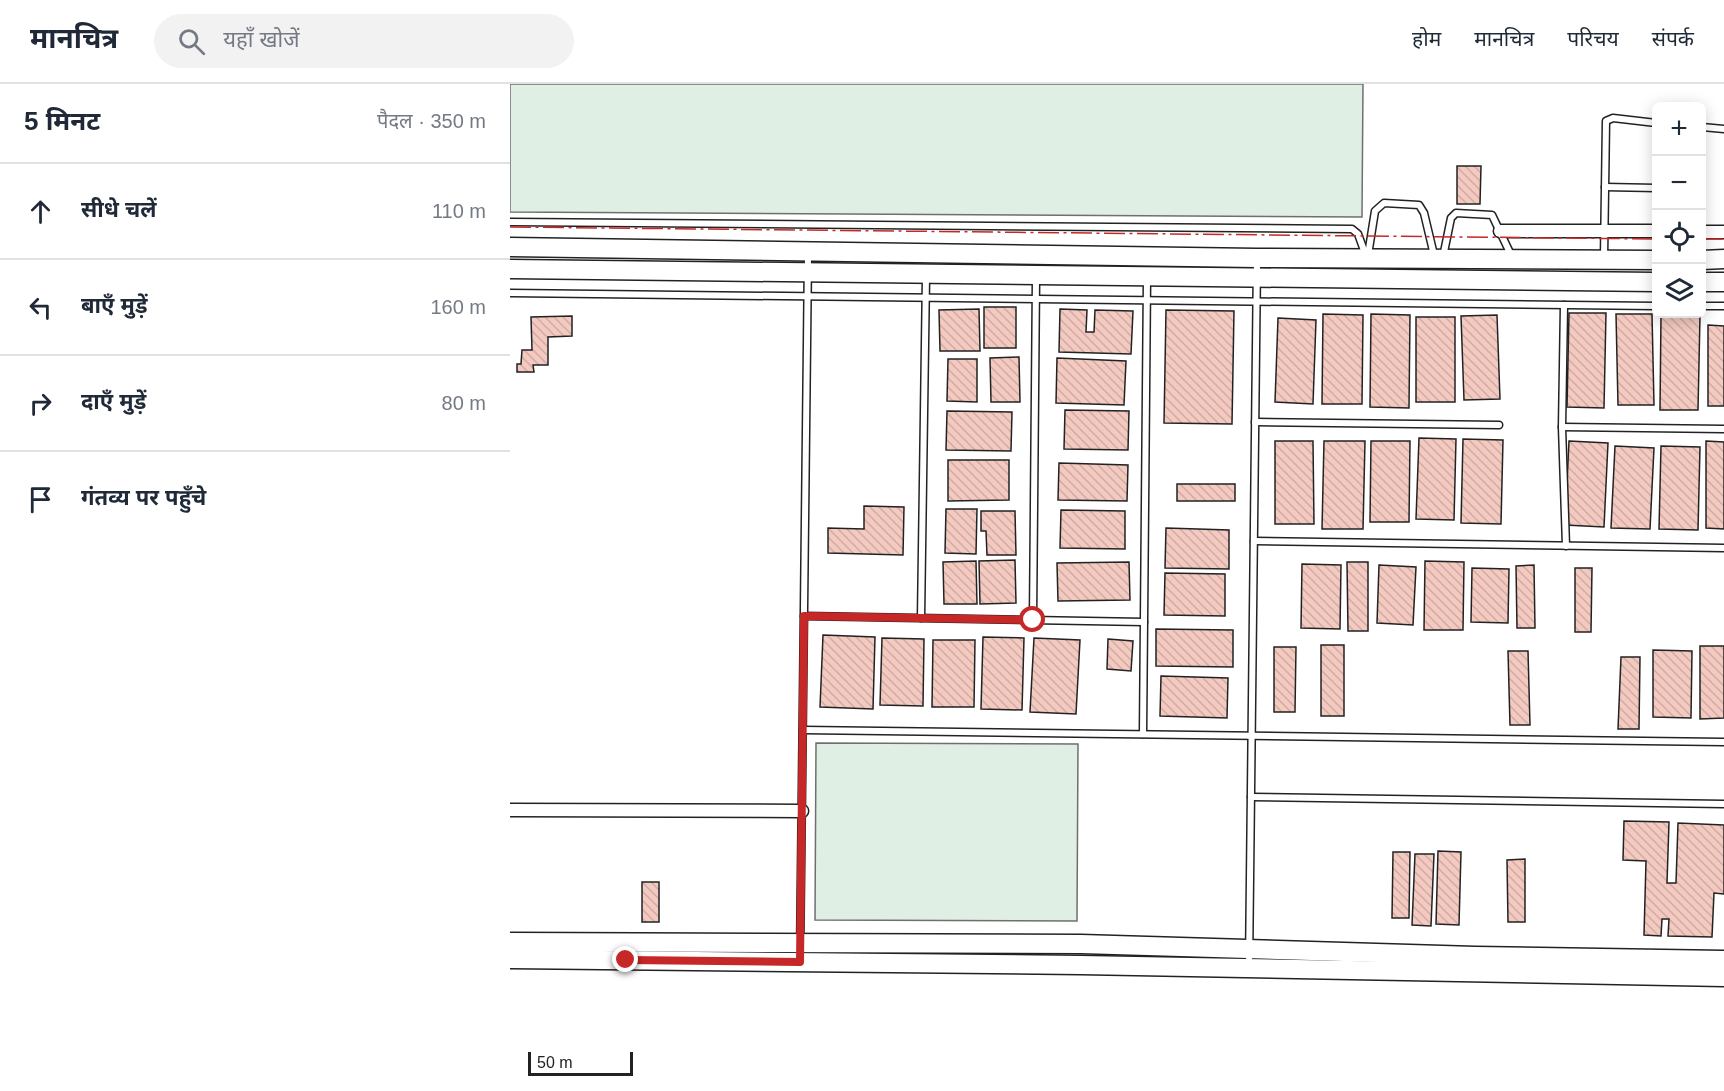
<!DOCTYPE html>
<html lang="hi">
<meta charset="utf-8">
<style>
:root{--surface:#fff;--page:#f2f2f3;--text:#1f2937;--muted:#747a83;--line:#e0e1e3}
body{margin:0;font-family:Helvetica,"Noto Sans Devanagari",sans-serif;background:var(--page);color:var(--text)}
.controls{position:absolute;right:18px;top:18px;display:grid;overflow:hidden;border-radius:9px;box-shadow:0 3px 15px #0003}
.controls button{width:54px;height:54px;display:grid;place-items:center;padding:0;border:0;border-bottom:2px solid var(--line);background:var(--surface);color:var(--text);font:30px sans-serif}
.scale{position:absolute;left:18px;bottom:15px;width:105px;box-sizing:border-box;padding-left:6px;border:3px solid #222;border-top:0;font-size:16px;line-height:21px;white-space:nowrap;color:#222;-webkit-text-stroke:4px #fff;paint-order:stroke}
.stop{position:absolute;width:18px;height:18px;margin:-14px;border:4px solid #c62828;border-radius:50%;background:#fff}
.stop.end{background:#c62828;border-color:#fff;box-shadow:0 2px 6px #0008}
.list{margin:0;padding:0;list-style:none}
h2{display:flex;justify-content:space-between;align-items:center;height:78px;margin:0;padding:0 24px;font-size:26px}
h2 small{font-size:20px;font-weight:400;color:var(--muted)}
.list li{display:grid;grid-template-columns:39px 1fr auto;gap:18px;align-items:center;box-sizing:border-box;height:96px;padding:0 24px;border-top:2px solid var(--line)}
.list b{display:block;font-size:22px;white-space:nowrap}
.list em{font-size:20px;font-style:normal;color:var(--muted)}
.icon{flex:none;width:33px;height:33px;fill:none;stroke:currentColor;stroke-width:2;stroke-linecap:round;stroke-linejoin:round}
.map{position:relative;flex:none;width:1214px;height:1007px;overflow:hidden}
header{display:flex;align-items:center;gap:36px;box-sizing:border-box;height:84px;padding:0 30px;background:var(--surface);border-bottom:2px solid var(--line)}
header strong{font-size:28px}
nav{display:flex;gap:33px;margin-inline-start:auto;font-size:21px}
.search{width:420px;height:54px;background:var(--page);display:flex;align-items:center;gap:15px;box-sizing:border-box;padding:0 21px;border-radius:33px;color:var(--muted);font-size:22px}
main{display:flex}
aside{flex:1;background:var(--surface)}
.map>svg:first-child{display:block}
</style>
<header>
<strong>मानचित्र</strong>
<div class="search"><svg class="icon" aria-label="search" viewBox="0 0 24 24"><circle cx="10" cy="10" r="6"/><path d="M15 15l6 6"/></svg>यहाँ खोजें</div>
<nav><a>होम</a><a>मानचित्र</a><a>परिचय</a><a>संपर्क</a></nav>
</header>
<main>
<aside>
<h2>5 मिनट<small>पैदल · 350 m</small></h2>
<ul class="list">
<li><svg class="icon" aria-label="ahead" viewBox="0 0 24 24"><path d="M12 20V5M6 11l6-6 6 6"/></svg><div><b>सीधे चलें</b></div><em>110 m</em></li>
<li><svg class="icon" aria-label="left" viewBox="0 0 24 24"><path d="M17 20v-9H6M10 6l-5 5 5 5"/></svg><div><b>बाएँ मुड़ें</b></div><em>160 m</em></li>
<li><svg class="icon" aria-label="right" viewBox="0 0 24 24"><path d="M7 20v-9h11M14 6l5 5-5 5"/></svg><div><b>दाएँ मुड़ें</b></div><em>80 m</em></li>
<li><svg class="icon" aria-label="arrive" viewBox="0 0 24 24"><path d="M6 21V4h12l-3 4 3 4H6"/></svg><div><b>गंतव्य पर पहुँचे</b></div></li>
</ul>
</aside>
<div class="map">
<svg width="1214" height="1007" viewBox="0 0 1214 1007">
<defs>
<pattern id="building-back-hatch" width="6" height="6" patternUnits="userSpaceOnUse" patternTransform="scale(1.5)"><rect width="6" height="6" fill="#f3c9c0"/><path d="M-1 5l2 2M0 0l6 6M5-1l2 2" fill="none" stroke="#d0aca5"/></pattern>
</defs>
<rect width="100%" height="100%" fill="#fff"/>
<g fill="#e0efe3" stroke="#6f6f6f" stroke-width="1.5">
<polygon points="0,0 853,0 852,133 0,128"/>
<polygon points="306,659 568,660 567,837 305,836"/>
</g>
<g fill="url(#building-back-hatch)" stroke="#222" stroke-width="1.5">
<polygon points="947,82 971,82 970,120 947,120"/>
<rect x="474" y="223" width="32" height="41"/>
<polygon points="469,225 470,267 430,267 429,226"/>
<polygon points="550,225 577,226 576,248 584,248 585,226 623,227 621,270 549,268"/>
<polygon points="656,226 724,227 722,340 654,339"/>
<polygon points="1059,229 1096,229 1094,324 1057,323"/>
<polygon points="813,230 853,231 852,320 812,320"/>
<polygon points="861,230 900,231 899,324 860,323"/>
<polygon points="1106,230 1142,230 1144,321 1108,321"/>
<polygon points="987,231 990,315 954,316 951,232"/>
<polygon points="1151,231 1190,232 1188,326 1150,326"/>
<polygon points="62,232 62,252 38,253 38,281 23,281 24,288 7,288 7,280 11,280 12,266 22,266 21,233"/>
<rect x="906" y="233" width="39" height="85"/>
<polygon points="768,234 806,236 803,320 765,318"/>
<polygon points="1198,241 1214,242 1214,322 1198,322"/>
<polygon points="509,273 510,318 481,318 480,274"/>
<polygon points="547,274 616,277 614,321 546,319"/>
<polygon points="438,275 467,275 467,318 437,317"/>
<polygon points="555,326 619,327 618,366 554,365"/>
<polygon points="437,327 502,328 501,367 436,366"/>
<polygon points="909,354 946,355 944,436 906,435"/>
<polygon points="953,355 993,356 991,440 951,439"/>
<polygon points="765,357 803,357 804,440 765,440"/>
<polygon points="814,357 855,357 853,445 812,445"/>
<polygon points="861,357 900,357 899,438 860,438"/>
<polygon points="1059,357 1098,359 1094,443 1055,441"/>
<polygon points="1196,357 1214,358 1214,445 1196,444"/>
<polygon points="1105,362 1144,364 1140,445 1101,444"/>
<polygon points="1151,362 1190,363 1188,446 1149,445"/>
<polygon points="438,376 499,376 499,416 438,417"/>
<polygon points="549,379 618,381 617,417 548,416"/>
<rect x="667" y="400" width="58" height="17"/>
<polygon points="354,422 394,423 393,471 318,469 318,444 354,445"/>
<polygon points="436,425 467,425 466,470 435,469"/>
<polygon points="551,426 615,427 615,465 550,464"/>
<polygon points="471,427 505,427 506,471 477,471 476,447 471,447"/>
<polygon points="656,444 719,446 719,485 655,484"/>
<polygon points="505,476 506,519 470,520 469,477"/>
<polygon points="466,477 467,520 434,520 433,478"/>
<polygon points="915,477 954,478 953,546 914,546"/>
<polygon points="619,478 620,516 548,517 547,479"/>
<polygon points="837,478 858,478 858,547 838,547"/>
<polygon points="792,480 831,481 830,545 791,544"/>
<polygon points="869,481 906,483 903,541 867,539"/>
<polygon points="1024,481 1025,544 1007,544 1006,482"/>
<polygon points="962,484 999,485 998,539 961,538"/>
<polygon points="1065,484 1082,484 1081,548 1065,548"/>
<polygon points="655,489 715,490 715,532 654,531"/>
<polygon points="646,545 723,546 723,583 646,582"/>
<polygon points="313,551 365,553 363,625 310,623"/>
<polygon points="473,553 514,554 512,626 471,625"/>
<polygon points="372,554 414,555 413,622 370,621"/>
<polygon points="524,554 570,556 566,630 520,628"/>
<polygon points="598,555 623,557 621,587 597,585"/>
<polygon points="423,556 465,556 464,623 422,623"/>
<rect x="811" y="561" width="23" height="71"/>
<polygon points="1190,562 1214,562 1214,634 1190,635"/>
<polygon points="764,563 786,563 785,628 764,628"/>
<polygon points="1143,566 1182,567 1181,634 1143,633"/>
<polygon points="998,567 1018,567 1020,641 1000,641"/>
<polygon points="1111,573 1130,573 1129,645 1108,645"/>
<polygon points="651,592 718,594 717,634 650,632"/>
<polygon points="1114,737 1159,738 1157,799 1166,799 1168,739 1214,741 1214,810 1204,809 1202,853 1158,852 1159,835 1152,835 1151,852 1134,851 1136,777 1113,776"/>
<polygon points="928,767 951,768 949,841 926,840"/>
<polygon points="883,768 900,768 899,834 882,834"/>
<polygon points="905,770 924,770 921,842 902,841"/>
<polygon points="1015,775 1015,838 998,838 997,776"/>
<rect x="132" y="798" width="17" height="40"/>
</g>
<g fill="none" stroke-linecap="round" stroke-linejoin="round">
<g stroke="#222" stroke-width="9">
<g id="lane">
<polyline points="1192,43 1214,45"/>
<polyline points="1095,103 1146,104"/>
<polyline points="0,138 842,145 848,150 856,172"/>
<polyline points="858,171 865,127 874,119 909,121 914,129 924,171"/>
<polyline points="933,173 941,134 946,129 982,131 1002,173"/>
<polyline points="1094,174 1096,37 1103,34 1146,39"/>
<polyline points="0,209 1146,222"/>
<polyline points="1054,221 1052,343 1056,462"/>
<polyline points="1192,222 1214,222"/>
<polyline points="745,338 989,341"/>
<polyline points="1052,343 1214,345"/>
<polyline points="744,457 1214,464"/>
<polyline points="294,532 634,538"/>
<polyline points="411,534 416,192"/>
<polyline points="523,536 526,194"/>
<polyline points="293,646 1214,658"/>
<polyline points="633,650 637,194"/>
<polyline points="741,713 1214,720"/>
<polyline points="290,877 298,171"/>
<polyline points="739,883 747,176"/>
</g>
</g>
<g stroke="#222" stroke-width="15">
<g id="street">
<polyline points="990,147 1146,147"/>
<polyline points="1192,148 1214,148"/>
<polyline points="0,726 292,727"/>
</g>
</g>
<g stroke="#222" stroke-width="21">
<g id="secondary">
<polyline points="0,163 747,174 1146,176"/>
<polyline points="1192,176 1214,175"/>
<polyline points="0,185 1146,198"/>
<polyline points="1192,198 1214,198"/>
<polyline points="0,858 571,860 965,872 1214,876"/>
<polyline points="0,875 571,881 1214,893"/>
</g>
</g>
<use href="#lane" stroke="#fff" stroke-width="6"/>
<use href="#street" stroke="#fff" stroke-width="12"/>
<use href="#secondary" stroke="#fff" stroke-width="18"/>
<g stroke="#c62828" stroke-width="1.5" stroke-dasharray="21 4.5 3 4.5" stroke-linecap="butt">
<polyline points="0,143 1146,155"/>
<polyline points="1192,155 1214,155"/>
</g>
</g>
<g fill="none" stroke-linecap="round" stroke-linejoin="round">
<polyline stroke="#c62828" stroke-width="8" points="116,876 290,878 294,532 523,536"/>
</g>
</svg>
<div class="controls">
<button>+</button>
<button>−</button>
<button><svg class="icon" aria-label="locate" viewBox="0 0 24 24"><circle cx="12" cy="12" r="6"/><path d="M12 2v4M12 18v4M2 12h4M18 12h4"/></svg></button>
<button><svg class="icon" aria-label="layers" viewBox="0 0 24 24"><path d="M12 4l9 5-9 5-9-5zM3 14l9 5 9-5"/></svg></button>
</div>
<div class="scale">50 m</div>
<div class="stop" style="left:523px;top:536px"></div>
<div class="stop end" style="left:116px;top:876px"></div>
</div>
</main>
